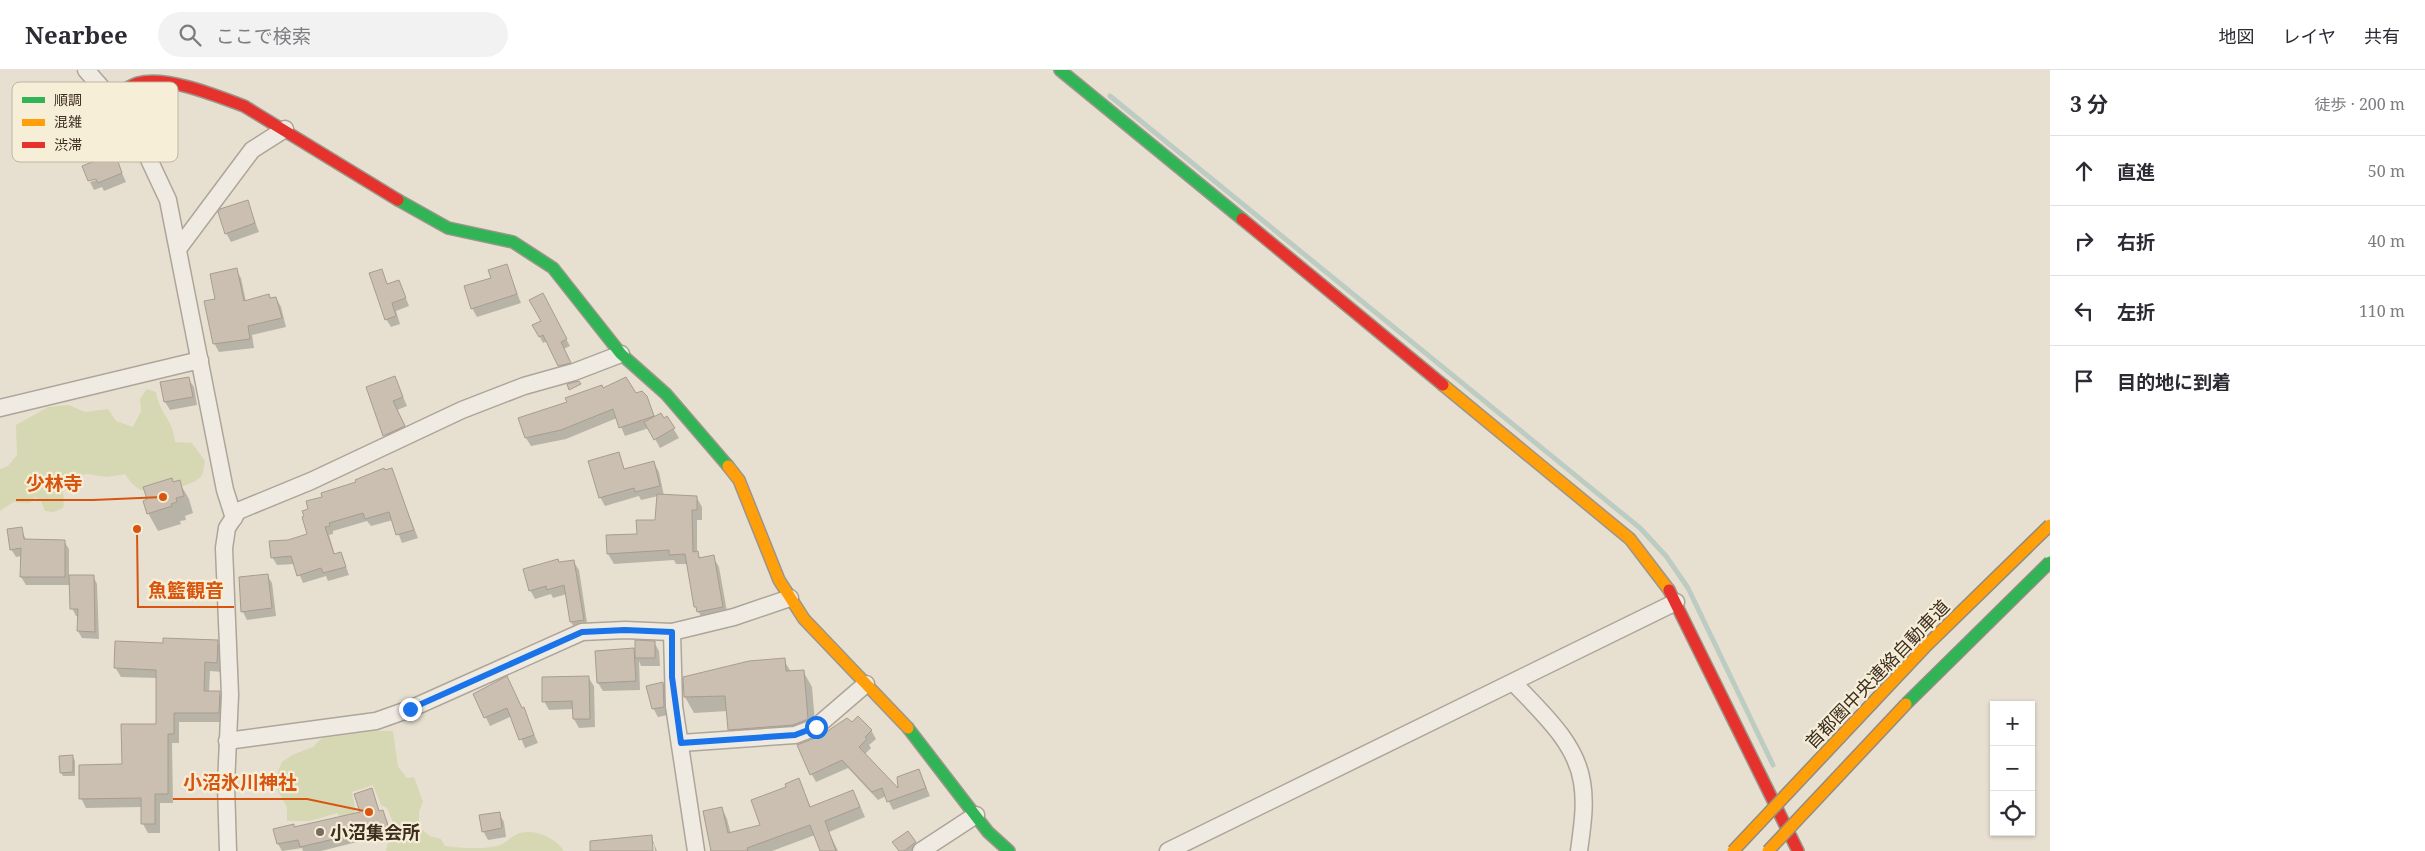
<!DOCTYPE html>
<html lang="ja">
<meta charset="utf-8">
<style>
:root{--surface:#fff;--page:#f2f2f3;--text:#2b2b33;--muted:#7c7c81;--line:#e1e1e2}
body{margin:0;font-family:"Noto Serif","Noto Sans JP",serif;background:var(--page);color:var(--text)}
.controls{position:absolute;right:15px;bottom:15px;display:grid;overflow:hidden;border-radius:0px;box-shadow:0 1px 4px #0004}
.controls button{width:45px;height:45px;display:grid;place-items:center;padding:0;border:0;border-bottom:1px solid var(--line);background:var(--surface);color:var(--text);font:25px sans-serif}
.stop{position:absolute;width:15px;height:15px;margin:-11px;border:4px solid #1a73e8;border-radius:50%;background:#fff}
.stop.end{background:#1a73e8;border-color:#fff;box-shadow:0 1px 5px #0008}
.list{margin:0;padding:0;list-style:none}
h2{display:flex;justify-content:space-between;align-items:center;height:65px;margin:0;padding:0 20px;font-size:21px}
h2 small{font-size:16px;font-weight:400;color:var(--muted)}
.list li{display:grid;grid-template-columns:32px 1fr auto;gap:15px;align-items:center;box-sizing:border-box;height:70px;padding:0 20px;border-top:1px solid var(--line)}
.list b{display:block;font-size:19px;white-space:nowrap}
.list em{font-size:16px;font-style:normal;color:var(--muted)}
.icon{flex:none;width:28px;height:28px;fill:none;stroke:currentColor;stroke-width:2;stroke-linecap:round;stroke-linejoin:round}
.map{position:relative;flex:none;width:2050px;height:781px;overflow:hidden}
header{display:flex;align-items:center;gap:30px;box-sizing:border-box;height:70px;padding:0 25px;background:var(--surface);border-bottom:1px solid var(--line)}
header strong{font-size:24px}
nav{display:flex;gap:28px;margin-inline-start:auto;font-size:18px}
.search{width:350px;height:45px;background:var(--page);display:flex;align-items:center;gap:12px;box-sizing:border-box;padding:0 18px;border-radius:28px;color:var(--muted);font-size:19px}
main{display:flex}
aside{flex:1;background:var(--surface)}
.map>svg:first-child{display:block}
</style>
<header>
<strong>Nearbee</strong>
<div class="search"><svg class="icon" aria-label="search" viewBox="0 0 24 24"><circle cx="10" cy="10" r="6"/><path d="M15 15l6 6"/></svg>ここで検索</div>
<nav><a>地図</a><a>レイヤ</a><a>共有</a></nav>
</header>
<main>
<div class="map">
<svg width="2050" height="781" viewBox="0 0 2050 781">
<rect width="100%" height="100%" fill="#e7e0d1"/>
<g fill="#d6d7b3">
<path d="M147,319l9,3c3,21 17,27 19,50l17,1 13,18c-1,5 -1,12 -4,15 -7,11 -43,16 -56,15 -9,-1 -15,-10 -20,-17l-18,3 -20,-3 -22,5c-5,13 1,18 -2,29l-9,4 -9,-1 -4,-10 -6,-4 -5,6 -17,-1 -13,9v-42l8,-3 9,-11 -1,-30 32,-18 21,-2 16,7 23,-3 8,12 17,6 8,-16 -1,-12z"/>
<path d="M376,661h17l5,36 9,11 7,-1 9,25 -4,10v15l11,9 11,3 4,7c18,2 37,4 55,-1 7,-3 13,-10 20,-12 16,-4 36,5 44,18h-178l7,-28 -6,-15 -6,-3 -8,-20 -21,7c2,14 8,23 -7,31l-8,-10 -27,8h-23v-14l-9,-16 -2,-15 6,-14 10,-7 21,-8 9,-9z"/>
</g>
<g fill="#0003">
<polygon points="114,85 126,112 104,121 102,117 94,120 90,112 103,108"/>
<polygon points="247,131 259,162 231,172 226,163"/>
<polygon points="506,195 521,233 477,247 472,238 492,209"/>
<polygon points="236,200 241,208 246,232 276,228 281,237 286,257 252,265 254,278 219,282 214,273 217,230"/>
<polygon points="381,200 388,215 399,211 409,236 396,241 400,254 391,257 386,249"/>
<polygon points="542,224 570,276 564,279 573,299 563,302 547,271 543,273 534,256 542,252"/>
<polygon points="188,308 194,317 197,335 170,340 165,332"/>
<polygon points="395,308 407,336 397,340 409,365 389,374 368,317"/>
<polygon points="603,320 646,326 655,347 663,350 667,348 679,368 660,378 649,358 625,366 617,348 566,369 531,376 526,368"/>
<polygon points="618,383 625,400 654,393 659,402 664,426 697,428 702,437 702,450 697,450 697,483 701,489 713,487 719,497 728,547 704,552 696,537 688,494 676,494 674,490 614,494 608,484 638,466 656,451 658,426 641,430 639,426 605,436 600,427"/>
<polygon points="391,399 418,468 402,473 393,450 371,456 367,451 333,461 333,464 329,465 335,485 341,483 349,505 328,511 326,506 303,513 295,494 277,495 272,487 288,471 309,465 310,440 323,427"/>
<polygon points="179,412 189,429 193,443 185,446 186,450 180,451 181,454 158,461 148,443 149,430"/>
<polygon points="21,458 26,470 64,471 69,479 69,506 93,506 97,514 99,569 82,568 78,561 79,546 76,546 72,538 71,515 26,515 21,507 22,486 16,487 11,479"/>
<polygon points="573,491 579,500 588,559 576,561 571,552 567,524 553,528 551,524 535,529 530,520 559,493"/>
<polygon points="267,505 272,513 276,546 247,550 243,542"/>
<polygon points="217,571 222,580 222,602 210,601 209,622 219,622 224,632 224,652 179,652 179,673 172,673 173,733 160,733 160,763 148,763 143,754 142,737 86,738 81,728 123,696 158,655 157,608 121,607 115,597 164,574"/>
<polygon points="654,572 659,581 660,596 641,596 639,591 640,620 603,621 598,613 633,580 636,585"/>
<polygon points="784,590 791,602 803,601 812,617 816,665 738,675 729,659 728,641 694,643 685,627"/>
<polygon points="588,607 594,616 595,657 579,658 574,649 574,639 549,640 544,631"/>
<polygon points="663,613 668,622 668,645 658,647 653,638"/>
<polygon points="475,625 523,639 538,673 525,678 512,646 490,656"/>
<polygon points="852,654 871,660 876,669 869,675 871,678 865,684 900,722 919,700 930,726 893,740 886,726 878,730 848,698 816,712 811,703"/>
<polygon points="73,687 75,691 75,706 63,706 61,703"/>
<polygon points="799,710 811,738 852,721 858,731 865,747 829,762 838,781 821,781 815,765 772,781 710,781 712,779 722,738 727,749 731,764 761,756 788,718"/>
<polygon points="371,720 380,742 382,741 387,750 391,765 366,772 365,770 321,781 303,781 302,778 282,781 278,774 295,758 361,743"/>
<polygon points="499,743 504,752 506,767 488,770 483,761"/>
<polygon points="908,763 917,777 911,781 900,781"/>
<polygon points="651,766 657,781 655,781 654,774 651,774 652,781 615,781"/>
</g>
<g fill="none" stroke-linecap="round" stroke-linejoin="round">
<polyline stroke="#bcccc2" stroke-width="5" points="1110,26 1640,458 1666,486 1688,518 1773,695"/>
</g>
<g fill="#cbbfb2" stroke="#a89c90">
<polygon points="115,83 122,103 98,113 96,109 88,111 82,96"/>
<polygon points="248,130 255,153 225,164 218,142 220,139"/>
<polygon points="507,194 517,224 471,239 464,216 491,208 488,200"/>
<polygon points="237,198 244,231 269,224 270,228 276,227 282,248 248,256 250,269 213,274 204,231 215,229 210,204"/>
<polygon points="382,199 387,214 399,210 406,228 392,233 396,246 385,250 369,203"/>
<polygon points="543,223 567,269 561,272 571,293 558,296 543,265 539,267 532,255 541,251 529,230"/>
<polygon points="395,306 403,327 393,331 405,356 383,366 366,317"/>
<polygon points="189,307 193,327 164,332 160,312"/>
<polygon points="626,307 636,323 642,321 647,326 654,346 619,358 613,339 561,360 525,368 518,348 567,332 565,328 602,315 603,318"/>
<polygon points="579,311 581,314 569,320 567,314"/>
<polygon points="661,343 664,348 667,346 675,358 654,370 644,352"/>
<polygon points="619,382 624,399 654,391 660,416 635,422 634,418 599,428 588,391"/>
<polygon points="384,398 385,400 392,398 414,460 396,465 389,442 365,449 363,443 329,453 330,456 325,457 334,484 341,482 346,497 323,503 321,498 297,506 291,486 271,488 269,471 288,470 307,464 302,447 304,446 302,441 308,439 306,431 322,427 321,423 356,412 355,410"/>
<polygon points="172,408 173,412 180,410 184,426 176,428 177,432 171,434 172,436 147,444 143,431 147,429 143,417"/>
<polygon points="657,424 697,426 697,440 692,440 693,482 698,481 699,488 714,485 723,537 697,542 696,537 694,537 685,484 669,485 669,480 607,484 606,465 637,464 636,450 655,450"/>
<polygon points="22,457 24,469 65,470 65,507 20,507 21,478 10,480 7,459"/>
<polygon points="558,489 559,492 574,490 584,550 570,552 564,515 547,520 546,516 529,521 523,499"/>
<polygon points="268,504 272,538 241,542 239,507"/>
<polygon points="69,505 94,505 95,562 77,561 78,539 70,539"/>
<polygon points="163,568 218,570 217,593 205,592 204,621 220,621 219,643 174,643 174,664 168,664 168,724 155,724 155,754 141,754 141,728 79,729 79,695 122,694 121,654 156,654 156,600 114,598 115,571 163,573"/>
<polygon points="635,570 655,571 655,588 635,588"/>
<polygon points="634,578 636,611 597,613 595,581"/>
<polygon points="785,588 786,601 804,600 808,649 793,655 728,660 725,626 684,627 683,607 749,591"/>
<polygon points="507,606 522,638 524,637 534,665 519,670 507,638 484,648 473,624"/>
<polygon points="589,606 590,649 573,649 572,631 542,632 542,607"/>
<polygon points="663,612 664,637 652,639 646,616"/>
<polygon points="858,646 872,660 865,667 867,669 859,677 898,718 897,707 919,699 926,718 887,732 882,718 872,722 842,690 810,705 797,675 820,666 847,648 852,652"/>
<polygon points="73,685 73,702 60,703 59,686"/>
<polygon points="799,708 810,737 853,720 860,737 825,751 836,781 820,781 810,755 747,778 748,781 711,781 703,741 722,737 728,763 760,755 751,730 786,717 785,714"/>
<polygon points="372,718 379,741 383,740 388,756 360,765 360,763 300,777 298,770 277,774 273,759 294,754 294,757 360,742 354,724"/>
<polygon points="500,742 502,758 482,762 479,745"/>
<polygon points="908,761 916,772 904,781 899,781 892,772"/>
<polygon points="652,765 653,781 590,781 590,771"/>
</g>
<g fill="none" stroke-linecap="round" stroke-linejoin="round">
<g stroke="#ada599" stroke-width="19">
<g id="street">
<polyline points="86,0 131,51 168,130 225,420 234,448"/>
<polyline points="178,179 252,80 285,59"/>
<polyline points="0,338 200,290"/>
<polyline points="672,562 674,636 696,781"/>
<path d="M1514,613c26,28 62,59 68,99 4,23 0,46 -3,69"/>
<polyline points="227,671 376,651 410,639 582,562 625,560 672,562 734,547 790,528"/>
<polyline points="681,673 795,665 816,657 866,614"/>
<polyline points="228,781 226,715 230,625 224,478 227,458 238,441 311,411 462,340 524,316 574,302 621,284"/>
<polyline points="921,781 976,745"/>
<polyline points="1168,781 1676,532"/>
</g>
</g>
<g stroke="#9c958a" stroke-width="14">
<g id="fast">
<polyline points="1060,0 1242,149"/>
<polyline points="398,130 448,158 513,172 553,198 621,284 666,324 728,396"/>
<polyline points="908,658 988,762 1009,781"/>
</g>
</g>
<g stroke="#9c958a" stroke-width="14">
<g id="slow">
<polyline points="1443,315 1630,469 1669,520"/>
<polyline points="728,396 739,410 779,510 804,549 908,658"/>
</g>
</g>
<g stroke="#9c958a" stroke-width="14">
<g id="jam">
<path d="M111,29c8,-6 17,-13 27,-16 28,-8 79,13 106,23l154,94"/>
<polyline points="1242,149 1443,315"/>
<polyline points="1669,520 1798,781"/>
</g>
</g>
<use href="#street" stroke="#efebe3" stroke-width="16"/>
<use href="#fast" stroke="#30b455" stroke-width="11"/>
<use href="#slow" stroke="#ff9f0a" stroke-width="11"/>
<use href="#jam" stroke="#e5322d" stroke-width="11"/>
<g stroke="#928b80" stroke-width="14" stroke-linecap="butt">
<polyline id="fast-bridge" points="1906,634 2050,492"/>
</g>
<g stroke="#928b80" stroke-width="14" stroke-linecap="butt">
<g id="slow-bridge">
<polyline points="1733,781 1927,575 2050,455"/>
<polyline points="1768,781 1906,634"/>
</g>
</g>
<use href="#fast-bridge" stroke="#30b455" stroke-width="11"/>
<use href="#slow-bridge" stroke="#ff9f0a" stroke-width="11"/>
</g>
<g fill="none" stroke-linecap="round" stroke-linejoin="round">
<polyline stroke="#1a73e8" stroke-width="6" points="410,639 582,562 625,560 672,562 672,607 681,673 795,665 816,657"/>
</g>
<circle fill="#786c5e" stroke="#f7eed8" stroke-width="2" cx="320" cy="762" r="5"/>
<g text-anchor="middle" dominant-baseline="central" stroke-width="4.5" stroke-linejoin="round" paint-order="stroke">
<g font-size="18" fill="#3d2e20" stroke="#f7eed8">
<text transform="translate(1877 604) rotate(-46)">首都圏中央連絡自動車道</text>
</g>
<g font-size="18" font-weight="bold" fill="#3d2e20" stroke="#f7eed8" text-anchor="start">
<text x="330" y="762">小沼集会所</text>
</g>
</g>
<rect x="12" y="12" width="166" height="80" rx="8" fill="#f7eed8" stroke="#bfb4a1" stroke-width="1"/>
<rect x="22" y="27" width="23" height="6" fill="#30b455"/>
<rect x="22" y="49" width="23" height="7" fill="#ff9f0a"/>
<rect x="22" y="72" width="23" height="6" fill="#e5322d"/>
<g font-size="14" fill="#3d2e20">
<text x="54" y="35">順調</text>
<text x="54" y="57">混雑</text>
<text x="54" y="80">渋滞</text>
</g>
<path fill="none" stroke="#d7550e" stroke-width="2" d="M163 427L93 430H16M137 459L138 537H234M369 742L307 729H173"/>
<g fill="#d7550e" stroke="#f7eed8" stroke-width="2">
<circle cx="163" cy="427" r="5"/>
<circle cx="137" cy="459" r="5"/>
<circle cx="369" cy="742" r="5"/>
</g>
<g font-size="19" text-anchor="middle" font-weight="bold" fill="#d7550e" stroke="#f7eed8" stroke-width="4.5" stroke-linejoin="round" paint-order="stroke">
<text x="54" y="420">少林寺</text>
<text x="186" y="527">魚籃観音</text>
<text x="240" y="719">小沼氷川神社</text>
</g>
</svg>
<div class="controls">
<button>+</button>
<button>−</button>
<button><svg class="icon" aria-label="locate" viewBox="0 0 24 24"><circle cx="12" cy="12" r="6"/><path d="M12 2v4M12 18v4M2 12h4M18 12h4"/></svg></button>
</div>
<div class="stop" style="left:816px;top:657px"></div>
<div class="stop end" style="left:410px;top:639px"></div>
</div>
<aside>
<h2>3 分<small>徒歩 · 200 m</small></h2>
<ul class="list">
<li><svg class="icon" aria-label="ahead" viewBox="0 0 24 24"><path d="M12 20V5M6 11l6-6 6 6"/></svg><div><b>直進</b></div><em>50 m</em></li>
<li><svg class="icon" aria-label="right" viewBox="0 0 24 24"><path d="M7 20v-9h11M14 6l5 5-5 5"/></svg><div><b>右折</b></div><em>40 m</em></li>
<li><svg class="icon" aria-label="left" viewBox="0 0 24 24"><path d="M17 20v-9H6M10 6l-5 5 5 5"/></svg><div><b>左折</b></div><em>110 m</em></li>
<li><svg class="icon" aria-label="arrive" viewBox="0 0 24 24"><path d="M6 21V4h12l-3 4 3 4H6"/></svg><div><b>目的地に到着</b></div></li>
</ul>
</aside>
</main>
